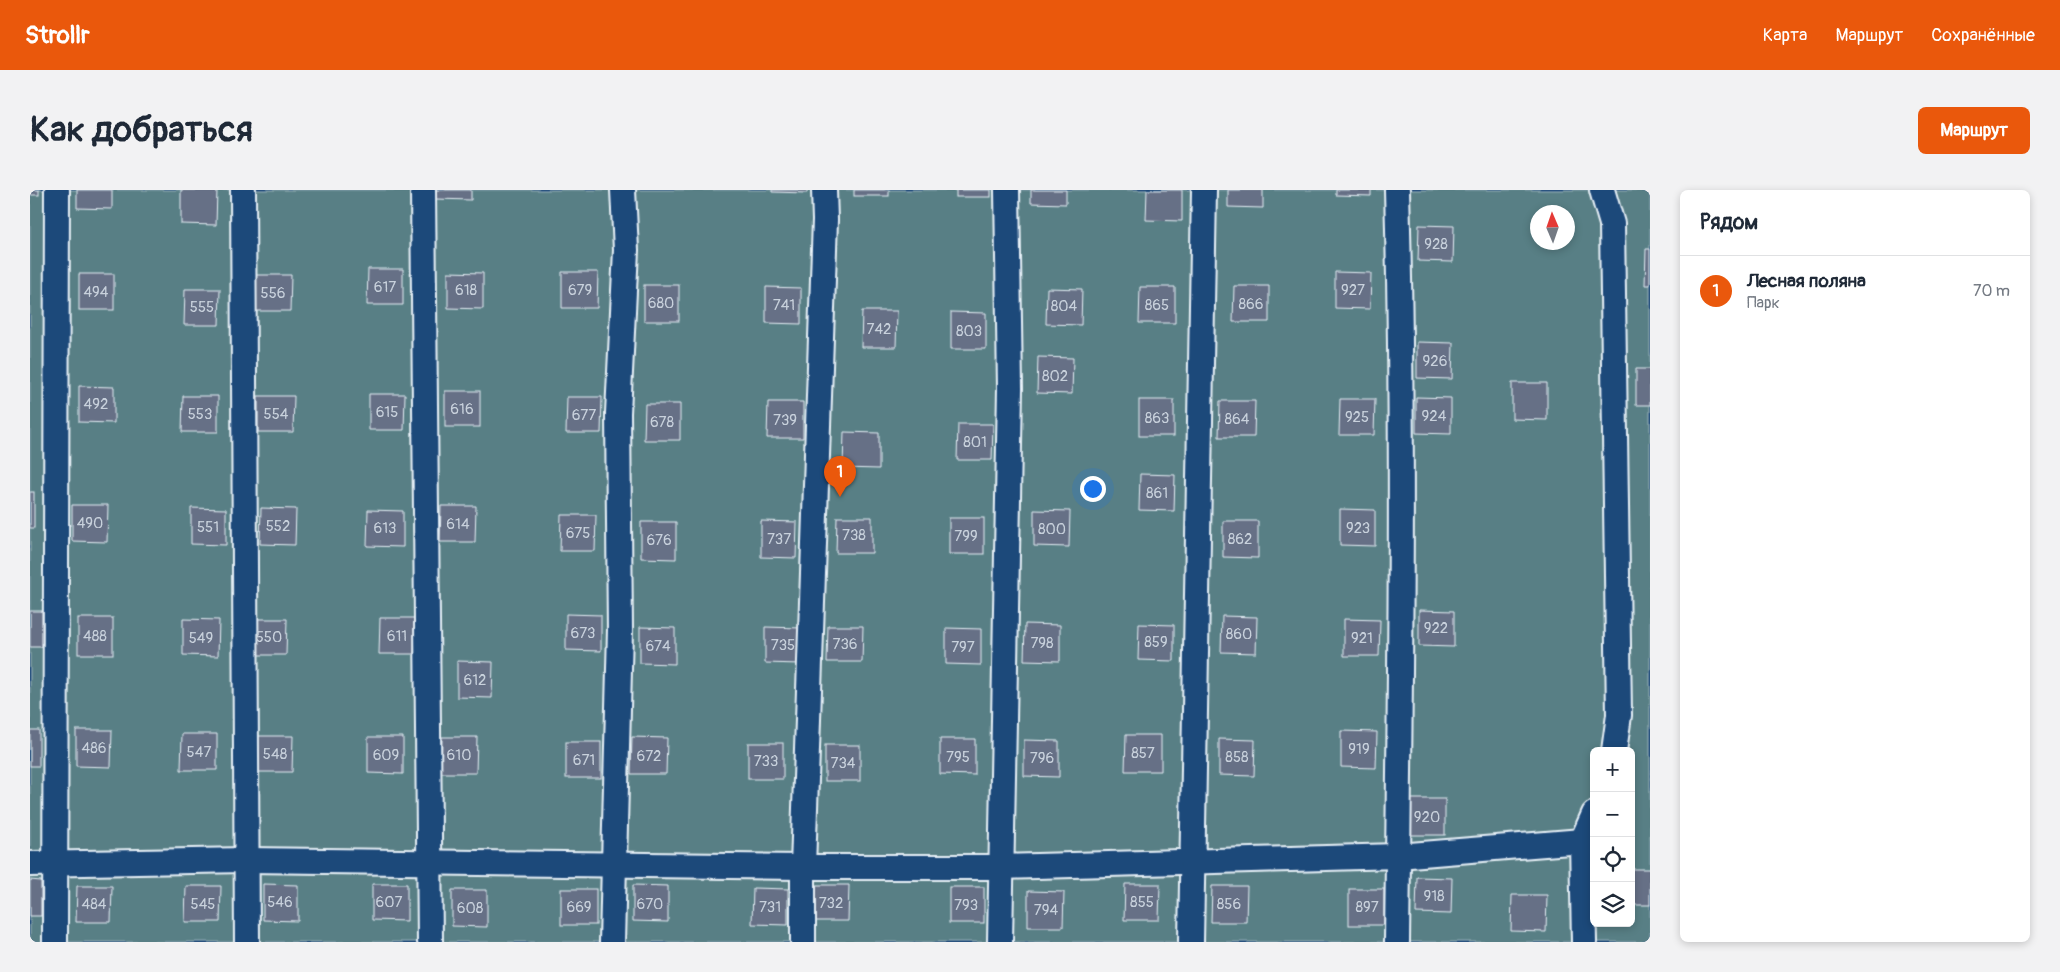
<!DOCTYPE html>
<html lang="ru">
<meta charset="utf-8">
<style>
:root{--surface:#fff;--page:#f2f2f3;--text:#1f2937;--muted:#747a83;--line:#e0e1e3;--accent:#ea580c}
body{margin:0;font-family:Pangolin,sans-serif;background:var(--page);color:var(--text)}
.controls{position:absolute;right:15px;bottom:15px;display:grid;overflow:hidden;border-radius:8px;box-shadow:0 2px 8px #0003}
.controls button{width:45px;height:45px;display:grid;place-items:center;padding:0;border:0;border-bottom:1px solid var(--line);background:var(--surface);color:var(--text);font:25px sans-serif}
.compass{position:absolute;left:1500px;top:15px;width:45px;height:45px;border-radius:50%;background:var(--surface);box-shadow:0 2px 8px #0003;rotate:358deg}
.you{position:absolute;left:1062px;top:298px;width:18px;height:18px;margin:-12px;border:4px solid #fff;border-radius:50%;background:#1a73e8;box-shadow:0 0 0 8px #1a73e833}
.badge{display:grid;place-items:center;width:32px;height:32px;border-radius:50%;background:var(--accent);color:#fff;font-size:16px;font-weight:700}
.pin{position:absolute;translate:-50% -41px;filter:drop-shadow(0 1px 2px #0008)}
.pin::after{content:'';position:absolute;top:26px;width:18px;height:15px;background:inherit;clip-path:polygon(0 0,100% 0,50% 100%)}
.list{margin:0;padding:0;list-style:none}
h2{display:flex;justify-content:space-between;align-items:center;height:65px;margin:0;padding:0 20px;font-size:21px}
h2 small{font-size:16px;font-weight:400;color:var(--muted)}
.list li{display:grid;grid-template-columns:32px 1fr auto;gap:15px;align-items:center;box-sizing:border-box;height:70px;padding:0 20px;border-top:1px solid var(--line)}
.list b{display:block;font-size:19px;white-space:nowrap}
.list p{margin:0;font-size:16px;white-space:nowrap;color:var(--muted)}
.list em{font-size:16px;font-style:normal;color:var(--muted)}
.icon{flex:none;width:28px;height:28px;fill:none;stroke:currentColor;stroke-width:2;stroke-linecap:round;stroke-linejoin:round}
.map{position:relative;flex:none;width:1620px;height:752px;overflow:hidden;border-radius:8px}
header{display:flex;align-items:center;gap:30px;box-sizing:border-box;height:70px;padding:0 25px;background:var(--accent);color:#fff}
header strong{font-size:24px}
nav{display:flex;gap:28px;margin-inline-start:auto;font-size:18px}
.intro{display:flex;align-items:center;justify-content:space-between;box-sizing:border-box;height:120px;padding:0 30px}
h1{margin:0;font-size:35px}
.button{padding:12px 22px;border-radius:8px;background:var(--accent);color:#fff;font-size:18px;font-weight:700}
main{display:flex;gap:30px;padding:0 30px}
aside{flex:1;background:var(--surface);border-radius:8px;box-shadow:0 2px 8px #0003}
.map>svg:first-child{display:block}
</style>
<header>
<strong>Strollr</strong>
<nav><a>Карта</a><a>Маршрут</a><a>Сохранённые</a></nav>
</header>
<div class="intro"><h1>Как добраться</h1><a class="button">Маршрут</a></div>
<main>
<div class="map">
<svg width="1620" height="752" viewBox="0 0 1620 752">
<rect width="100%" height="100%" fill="#1f4a7a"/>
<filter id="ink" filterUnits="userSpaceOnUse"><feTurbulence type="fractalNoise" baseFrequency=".02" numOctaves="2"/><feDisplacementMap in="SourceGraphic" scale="10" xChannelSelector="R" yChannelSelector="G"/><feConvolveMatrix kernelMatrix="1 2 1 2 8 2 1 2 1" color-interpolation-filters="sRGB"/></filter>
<g filter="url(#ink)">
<path fill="#597f85" stroke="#a0b8be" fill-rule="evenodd" d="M0,0h1620v752h-1620zM1508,22h30v30h-30zM1564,561h37v172h-37z"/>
<g fill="#667086" stroke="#e8f1f8">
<rect x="0" y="0" width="9" height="5"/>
<polygon points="47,0 82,0 82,19 47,18"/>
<polygon points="151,0 187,0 186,35 151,34"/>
<polygon points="406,0 441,0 441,10 406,9"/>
<polygon points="742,0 777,0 777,3 742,2"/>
<rect x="824" y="0" width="35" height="6"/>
<rect x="926" y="0" width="35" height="7"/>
<polygon points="1001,0 1036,0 1036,14 1001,13"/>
<polygon points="1117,0 1152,0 1152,31 1116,30"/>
<polygon points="1198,0 1233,0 1233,18 1198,17"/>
<polygon points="1306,0 1341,0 1341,6 1306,5"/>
<polygon points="1389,35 1424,36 1423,72 1388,71"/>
<polygon points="1616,59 1620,59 1620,95 1615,95"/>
<polygon points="338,79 373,79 373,115 337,115"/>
<polygon points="418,82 453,83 453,119 418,118"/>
<polygon points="532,82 568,82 567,118 532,118"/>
<polygon points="1305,82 1341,83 1340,119 1305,118"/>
<rect x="49" y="84" width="35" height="36"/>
<polygon points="225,85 261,85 260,121 225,121"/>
<rect x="614" y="95" width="35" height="36"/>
<polygon points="1204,96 1239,96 1239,132 1203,132"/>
<polygon points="736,97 771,98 771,134 736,133"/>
<polygon points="1110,97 1145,97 1145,133 1109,133"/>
<polygon points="1017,98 1052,99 1051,135 1016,134"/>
<polygon points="155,99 190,99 189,135 154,135"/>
<polygon points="832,121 867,121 866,157 831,157"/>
<polygon points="921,122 956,123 956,159 921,159"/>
<polygon points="1387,152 1423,153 1422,189 1387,188"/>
<polygon points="1008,167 1043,168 1042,204 1007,203"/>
<rect x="1606" y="179" width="14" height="36"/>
<polygon points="1482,193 1517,193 1517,230 1482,229"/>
<polygon points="49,196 84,197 84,233 49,232"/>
<rect x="415" y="201" width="35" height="36"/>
<polygon points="339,204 375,204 374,240 339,240"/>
<polygon points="153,206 188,206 188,242 152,242"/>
<polygon points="228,206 264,206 263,242 228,242"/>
<polygon points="537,207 572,207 571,243 536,243"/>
<polygon points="1386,207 1421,208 1421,244 1386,243"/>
<polygon points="1310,209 1345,209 1344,245 1309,245"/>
<rect x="1109" y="210" width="35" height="36"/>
<polygon points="1190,211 1225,211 1224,247 1189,247"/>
<polygon points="738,212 773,212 773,248 737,248"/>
<polygon points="615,214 650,214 650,250 614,250"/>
<polygon points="928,234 963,234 962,270 927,270"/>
<polygon points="814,242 849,243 849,279 813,278"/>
<polygon points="1110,284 1145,285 1144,321 1109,320"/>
<rect x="0" y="302" width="4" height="36"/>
<polygon points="42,315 78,315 77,352 42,351"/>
<polygon points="411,316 446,316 445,352 410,352"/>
<polygon points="161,318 196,319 196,355 161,354"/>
<polygon points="231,318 266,319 265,355 230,354"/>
<polygon points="1310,319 1345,320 1345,356 1310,355"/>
<polygon points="338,320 373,321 373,357 337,356"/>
<polygon points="1004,320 1040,321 1039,357 1004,356"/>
<polygon points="531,325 566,325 565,361 530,361"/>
<polygon points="807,327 842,327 842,363 806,363"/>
<rect x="919" y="328" width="35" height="36"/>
<polygon points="731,331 767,332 766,368 731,367"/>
<polygon points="1193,331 1228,331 1228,368 1193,367"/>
<polygon points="611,332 646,332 646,369 611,368"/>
<polygon points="1389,420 1424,421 1424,457 1389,456"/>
<rect x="0" y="421" width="12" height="36"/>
<polygon points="536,424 571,425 571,461 536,460"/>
<polygon points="1192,426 1227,427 1226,463 1191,462"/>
<rect x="48" y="428" width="35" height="36"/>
<polygon points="350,428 385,428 384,464 349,464"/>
<polygon points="153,429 189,430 188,466 153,465"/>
<polygon points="221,429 257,429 256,465 221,465"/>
<polygon points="1314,429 1350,430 1349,466 1314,466"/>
<polygon points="995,434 1030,435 1030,471 994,470"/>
<polygon points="1109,434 1144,435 1144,471 1108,470"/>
<polygon points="798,436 833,436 832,472 797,472"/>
<polygon points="610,437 645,438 645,474 610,473"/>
<polygon points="735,437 771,438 770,474 735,473"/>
<polygon points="916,438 951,439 951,475 916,474"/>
<polygon points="427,471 463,472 462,508 427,507"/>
<rect x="0" y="540" width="9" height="36"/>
<polygon points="46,540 82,540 81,577 46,576"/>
<polygon points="1311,541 1347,542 1346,578 1311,577"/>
<polygon points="152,544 187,544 187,580 151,580"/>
<polygon points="1096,545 1131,545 1131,581 1095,581"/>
<polygon points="227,546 263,546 262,582 227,582"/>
<polygon points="338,547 373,547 373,584 338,583"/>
<polygon points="412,547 447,547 446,583 411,583"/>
<polygon points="602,547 637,548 636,584 601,584"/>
<polygon points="910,549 945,549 945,585 910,584"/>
<polygon points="1189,549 1225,550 1224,586 1189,585"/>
<polygon points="994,550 1029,551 1029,587 994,586"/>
<rect x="536" y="552" width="35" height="36"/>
<rect x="718" y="553" width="35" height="36"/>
<rect x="795" y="555" width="35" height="36"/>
<rect x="1380" y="609" width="35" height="36"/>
<rect x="1601" y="679" width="19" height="36"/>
<polygon points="1387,687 1422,688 1421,724 1386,723"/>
<polygon points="0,690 11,691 11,726 0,726"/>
<polygon points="233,694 268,695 268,731 233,730"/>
<polygon points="342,694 377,694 377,731 342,730"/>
<polygon points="1095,694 1130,694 1129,730 1094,730"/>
<polygon points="603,695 638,696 638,732 603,731"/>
<polygon points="784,695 819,695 818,731 783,731"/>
<polygon points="47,696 82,696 81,732 46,732"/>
<polygon points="156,696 191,696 190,732 155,732"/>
<polygon points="1182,696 1217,696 1216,732 1181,732"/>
<rect x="919" y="697" width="35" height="36"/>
<polygon points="723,698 758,699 758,735 722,734"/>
<rect x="531" y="699" width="35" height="36"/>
<rect x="1319" y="699" width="35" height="36"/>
<polygon points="422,700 457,700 457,737 422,736"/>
<polygon points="998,701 1034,702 1033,737 998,737"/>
<polygon points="1482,705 1517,705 1516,742 1481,741"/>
</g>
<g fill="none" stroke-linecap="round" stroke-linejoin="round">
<g stroke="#e8f1f8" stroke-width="28">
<g id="minor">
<polyline points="213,0 217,752"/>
<polyline points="393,0 400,752"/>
<polyline points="1572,0 1582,34 1589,525 1584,561"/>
<polyline points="0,674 216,670 773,677 971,677 1368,666 1552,651"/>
<polyline points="25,752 27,0"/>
<polyline points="582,752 590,440 588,223 596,60 593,0"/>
<polyline points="773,752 773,677 795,30 794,0"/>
<polyline points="970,752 980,198 977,0"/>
<polyline points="1161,752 1174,0"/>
<path d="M1367,752c3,-250 7,-502 0,-752"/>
<polyline points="1554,752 1552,651 1564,624"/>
</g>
</g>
<use href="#minor" stroke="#1f4a7a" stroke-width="24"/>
</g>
</g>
<g text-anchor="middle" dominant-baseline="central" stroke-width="4" stroke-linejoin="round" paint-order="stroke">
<g font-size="15" fill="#c8d1dc">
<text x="1406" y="54">928</text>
<text x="355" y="97">617</text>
<text x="436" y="100">618</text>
<text x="550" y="100">679</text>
<text x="1323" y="100">927</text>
<text x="66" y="102">494</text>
<text x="243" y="103">556</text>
<text x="631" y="113">680</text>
<text x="1221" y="114">866</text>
<text x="754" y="115">741</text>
<text x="1127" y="115">865</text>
<text x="1034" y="116">804</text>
<text x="172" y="117">555</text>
<text x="849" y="139">742</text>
<text x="939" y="141">803</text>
<text x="1405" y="171">926</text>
<text x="1025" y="186">802</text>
<text x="66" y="214">492</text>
<text x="432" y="219">616</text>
<text x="357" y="222">615</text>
<text x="170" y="224">553</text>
<text x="246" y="224">554</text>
<text x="554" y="225">677</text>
<text x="1404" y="226">924</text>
<text x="1327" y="227">925</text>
<text x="1127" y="228">863</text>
<text x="1207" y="229">864</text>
<text x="755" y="230">739</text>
<text x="632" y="232">678</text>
<text x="945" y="252">801</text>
<text x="1127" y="303">861</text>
<text x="60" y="333">490</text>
<text x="428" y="334">614</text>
<text x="248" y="336">552</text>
<text x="178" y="337">551</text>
<text x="355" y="338">613</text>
<text x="1328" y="338">923</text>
<text x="1022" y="339">800</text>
<text x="548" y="343">675</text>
<text x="824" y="345">738</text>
<text x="936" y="346">799</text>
<text x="749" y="349">737</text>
<text x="1210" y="349">862</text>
<text x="629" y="350">676</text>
<text x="1406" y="438">922</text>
<text x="553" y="443">673</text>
<text x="1209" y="444">860</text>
<text x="65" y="446">488</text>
<text x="367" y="446">611</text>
<text x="239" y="447">550</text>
<text x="171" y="448">549</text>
<text x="1332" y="448">921</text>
<text x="1126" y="452">859</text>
<text x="1012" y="453">798</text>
<text x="815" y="454">736</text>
<text x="753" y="455">735</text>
<text x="628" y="456">674</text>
<text x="933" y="457">797</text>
<text x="445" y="490">612</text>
<text x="64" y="558">486</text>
<text x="1329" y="559">919</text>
<text x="169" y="562">547</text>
<text x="1113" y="563">857</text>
<text x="245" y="564">548</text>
<text x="356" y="565">609</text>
<text x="429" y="565">610</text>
<text x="619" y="566">672</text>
<text x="928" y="567">795</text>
<text x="1207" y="567">858</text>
<text x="1012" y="568">796</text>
<text x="554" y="570">671</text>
<text x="736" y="571">733</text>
<text x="813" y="573">734</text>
<text x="1397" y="627">920</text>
<text x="1404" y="706">918</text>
<text x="250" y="712">546</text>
<text x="359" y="712">607</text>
<text x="1112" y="712">855</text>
<text x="801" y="713">732</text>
<text x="64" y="714">484</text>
<text x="173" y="714">545</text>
<text x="620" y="714">670</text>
<text x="1199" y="714">856</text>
<text x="936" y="715">793</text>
<text x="549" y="717">669</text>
<text x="740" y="717">731</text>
<text x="1337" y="717">897</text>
<text x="440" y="718">608</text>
<text x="1016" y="720">794</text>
</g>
</g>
</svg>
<div class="controls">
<button>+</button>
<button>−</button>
<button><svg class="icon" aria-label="locate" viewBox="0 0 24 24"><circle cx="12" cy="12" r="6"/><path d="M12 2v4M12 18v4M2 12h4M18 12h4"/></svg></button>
<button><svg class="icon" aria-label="layers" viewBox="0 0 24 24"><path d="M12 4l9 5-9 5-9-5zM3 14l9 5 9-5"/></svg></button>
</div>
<svg class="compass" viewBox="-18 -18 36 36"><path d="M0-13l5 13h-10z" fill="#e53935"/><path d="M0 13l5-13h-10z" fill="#747a83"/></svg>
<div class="you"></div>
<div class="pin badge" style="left:810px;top:307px">1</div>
</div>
<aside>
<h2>Рядом<small></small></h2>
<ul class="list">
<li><span class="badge">1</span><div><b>Лесная поляна</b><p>Парк</p></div><em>70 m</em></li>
</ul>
</aside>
</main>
